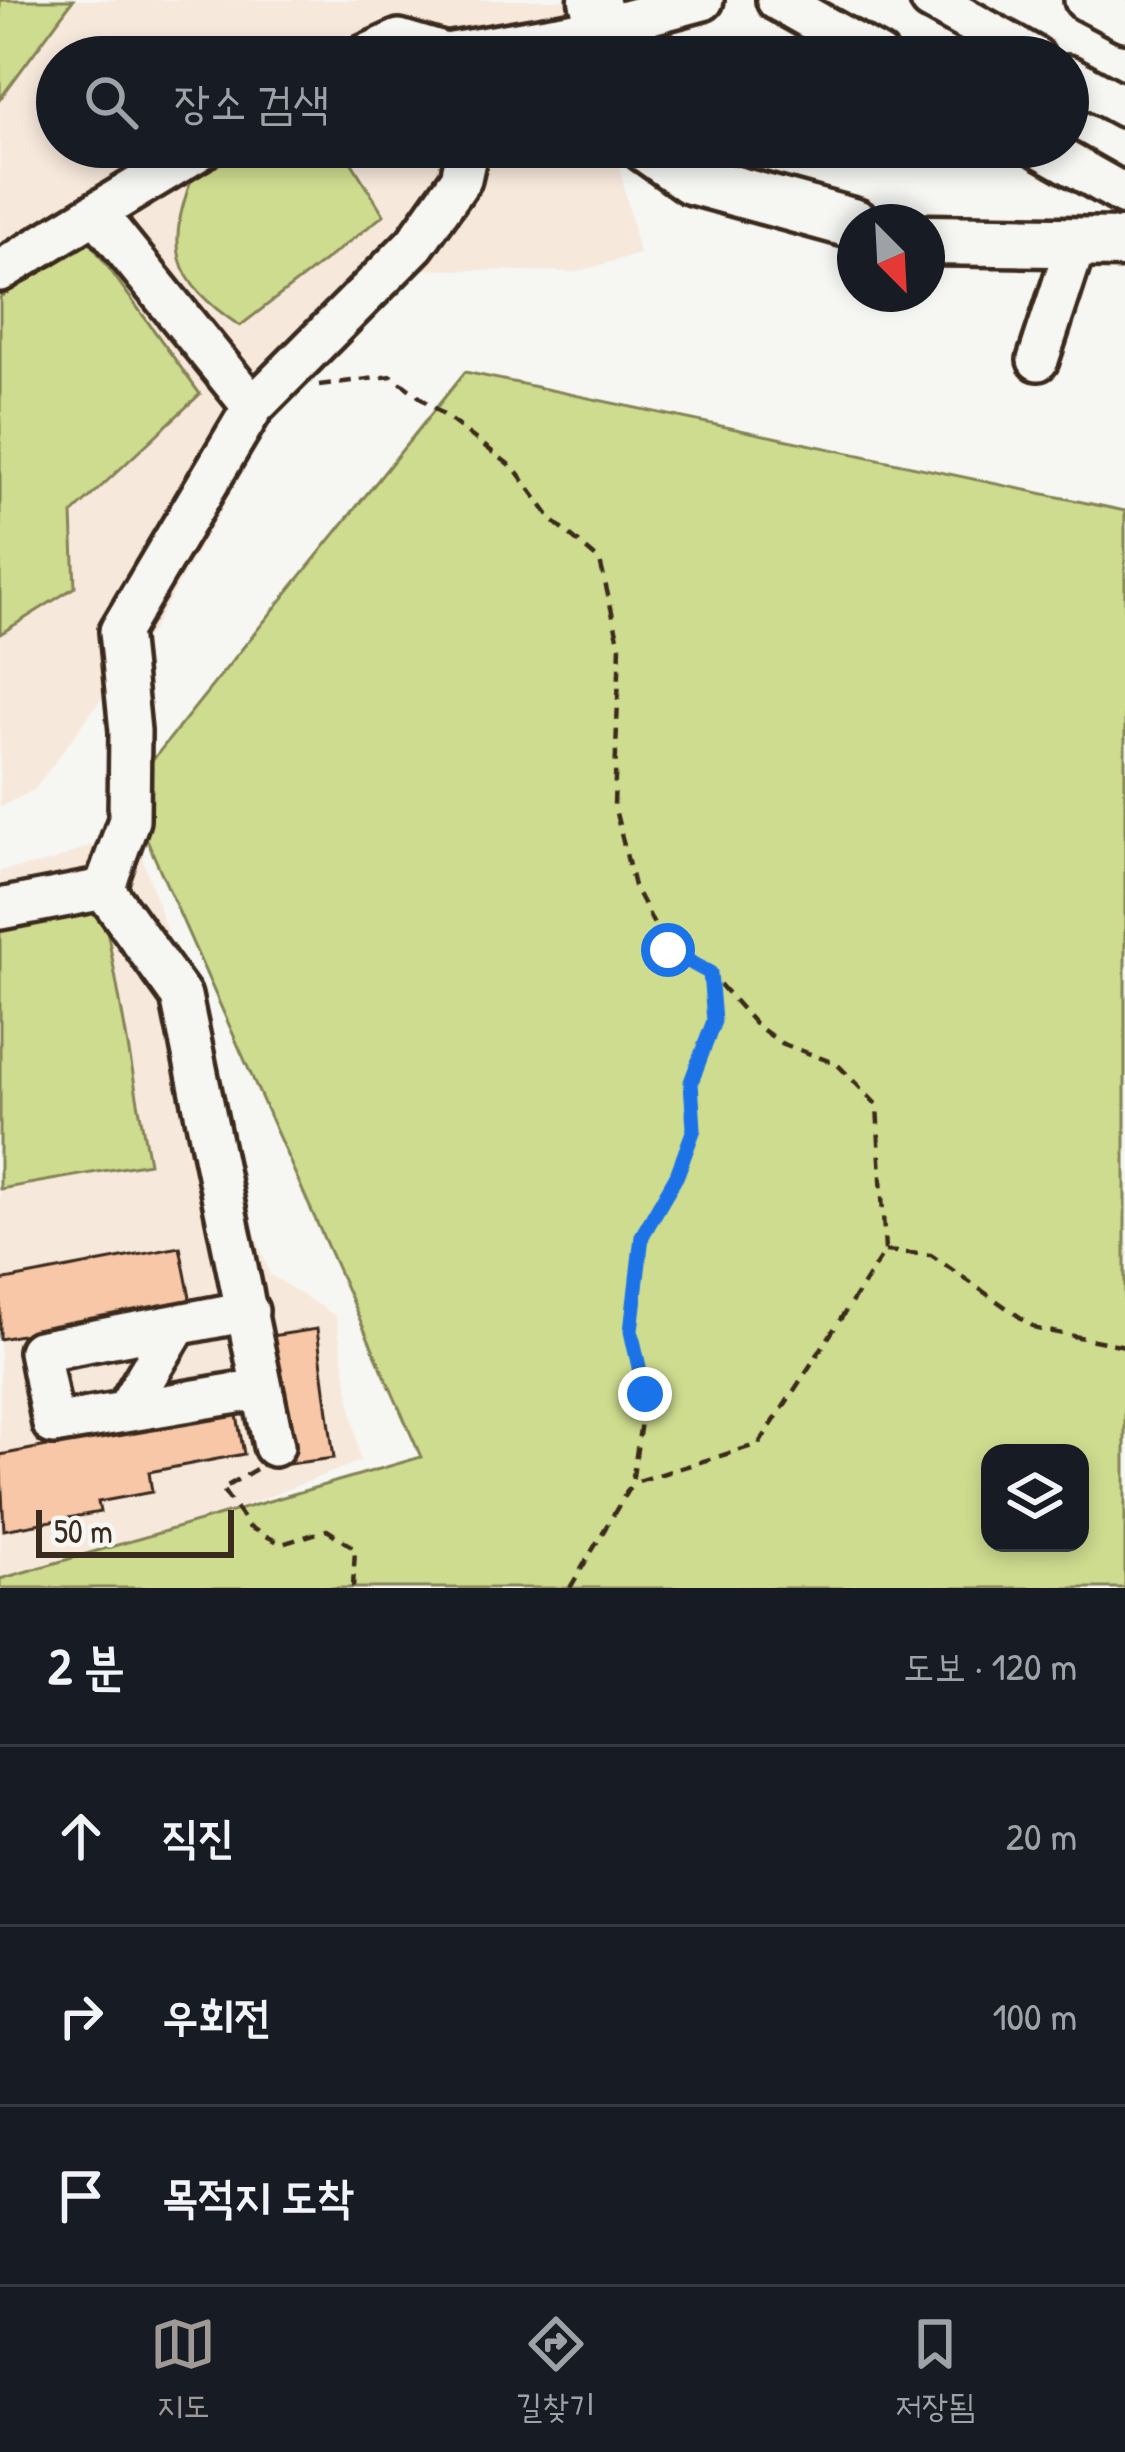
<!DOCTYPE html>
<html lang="ko">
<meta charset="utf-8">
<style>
:root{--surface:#171b24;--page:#20242c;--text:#f1f3f6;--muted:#9ea1a6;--line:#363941;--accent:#9f9995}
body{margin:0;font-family:"Patrick Hand","Poor Story",sans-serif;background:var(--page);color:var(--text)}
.controls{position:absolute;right:36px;bottom:36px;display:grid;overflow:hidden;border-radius:24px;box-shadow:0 6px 18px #0003}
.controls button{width:108px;height:108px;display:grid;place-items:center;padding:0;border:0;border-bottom:3px solid var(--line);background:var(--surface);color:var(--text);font:60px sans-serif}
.compass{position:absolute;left:837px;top:204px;width:108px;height:108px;border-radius:50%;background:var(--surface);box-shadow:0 6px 18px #0003;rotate:156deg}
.scale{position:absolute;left:36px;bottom:30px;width:198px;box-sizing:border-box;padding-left:12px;border:6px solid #3b2a1e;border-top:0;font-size:33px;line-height:42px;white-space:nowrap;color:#3b2a1e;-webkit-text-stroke:9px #f6f6f2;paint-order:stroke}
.stop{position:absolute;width:36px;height:36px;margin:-27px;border:9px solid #1a73e8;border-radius:50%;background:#fff}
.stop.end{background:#1a73e8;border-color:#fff;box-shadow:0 3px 12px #0008}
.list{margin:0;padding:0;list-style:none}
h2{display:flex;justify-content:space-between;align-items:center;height:156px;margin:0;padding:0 48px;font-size:51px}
h2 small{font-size:39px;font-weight:400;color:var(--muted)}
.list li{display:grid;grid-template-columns:78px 1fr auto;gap:36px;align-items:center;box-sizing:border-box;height:180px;padding:0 48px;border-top:3px solid var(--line)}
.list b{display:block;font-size:45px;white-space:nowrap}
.list em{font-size:39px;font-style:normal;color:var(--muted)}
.icon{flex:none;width:66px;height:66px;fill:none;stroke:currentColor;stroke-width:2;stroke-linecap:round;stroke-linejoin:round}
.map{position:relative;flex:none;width:1125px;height:1588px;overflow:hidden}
.search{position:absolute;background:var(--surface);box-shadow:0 6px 18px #0003;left:36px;right:36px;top:36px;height:132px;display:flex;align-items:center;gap:30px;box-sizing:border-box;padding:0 42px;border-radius:66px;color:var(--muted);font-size:45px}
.sheet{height:696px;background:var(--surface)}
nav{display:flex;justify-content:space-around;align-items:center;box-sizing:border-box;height:168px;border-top:3px solid var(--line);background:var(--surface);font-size:33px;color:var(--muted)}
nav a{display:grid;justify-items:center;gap:6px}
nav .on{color:var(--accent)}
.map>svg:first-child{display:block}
</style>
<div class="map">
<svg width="1125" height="1588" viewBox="0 0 1125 1588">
<rect width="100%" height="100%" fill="#f6f6f2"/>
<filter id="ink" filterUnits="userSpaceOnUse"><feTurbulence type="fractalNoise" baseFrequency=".00833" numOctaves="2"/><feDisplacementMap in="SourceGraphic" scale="24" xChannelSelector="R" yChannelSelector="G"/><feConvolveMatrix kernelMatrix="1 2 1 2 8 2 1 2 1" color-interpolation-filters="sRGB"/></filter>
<g filter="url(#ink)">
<g fill="#f7e8dc">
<polygon points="73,0 579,0 594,57 57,57 57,147 615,147 639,254 575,272 410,269 267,429 152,630 34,790 0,807 0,99"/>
<polygon points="89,846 140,851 181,974 224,1145 270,1275 336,1316 360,1461 224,1514 0,1577 0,871 50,862"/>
</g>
<g fill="#cedc8f" stroke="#848356" stroke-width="3" fill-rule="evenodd">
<polygon points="0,0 73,0 0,99"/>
<path d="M234,147h108l42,68 -144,111c-71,-48 -74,-79 -45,-157z"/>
<polygon points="90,242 200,394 72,514 75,587 0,634 0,297"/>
<path d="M465,372l660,139v1077h-1125v-9l421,-122 -295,-664zM990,1453h90v90h-90z"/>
<polygon points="91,907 106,924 149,1163 0,1189 0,925"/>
</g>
<g fill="#f8c7a8" stroke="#3b2a1e" stroke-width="3">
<polygon points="180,1247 191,1303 0,1339 0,1281"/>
<polygon points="317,1329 334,1458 288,1464 271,1336"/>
<polygon points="236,1410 244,1454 149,1472 152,1492 98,1502 100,1512 4,1530 0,1455"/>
</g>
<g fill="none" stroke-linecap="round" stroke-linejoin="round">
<g stroke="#3b2a1e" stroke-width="48">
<g id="minor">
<polyline points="777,0 879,57"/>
<polyline points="931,0 1034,57"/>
<polyline points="1085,0 1125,21"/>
<polyline points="362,57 399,40 446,54 599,28 703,0"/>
<polyline points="1068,76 1125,107"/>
<polyline points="1040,147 1125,195"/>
<polyline points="96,213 253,407"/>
<polyline points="0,271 204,147"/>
<polyline points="1038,360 1077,241"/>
<polyline points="0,909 104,889"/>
<polyline points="248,1311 39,1351 53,1424 261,1389"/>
<polyline points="126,1410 177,1325"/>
<polyline points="274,1446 181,996 104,889 129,820 130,731 120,631 253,407 415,244 461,179 468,147"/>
</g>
</g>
<g stroke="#3b2a1e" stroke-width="57">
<g id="major">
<polyline points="594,0 610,57"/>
<polyline points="646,147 691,179 855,224"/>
<polyline points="927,240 1125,243"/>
</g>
</g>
<g stroke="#3b2a1e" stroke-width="4.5" stroke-dasharray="12 9" stroke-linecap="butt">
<polyline points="319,385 392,376 515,469 553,521 600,561 620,646 614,805 634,886 667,949 710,973 755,1024 781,1043 837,1064 877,1105 885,1251 759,1444 632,1483"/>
<polyline points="885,1251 931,1255 1037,1329 1125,1346"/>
<polyline points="256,1469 222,1489 249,1527 282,1544 327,1530 355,1548 353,1588"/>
<polyline points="570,1588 632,1483 645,1394 631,1331 642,1236 677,1175 695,1129 691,1082 714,1021 710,977"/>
</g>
<use href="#minor" stroke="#f6f6f2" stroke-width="39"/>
<use href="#major" stroke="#f6f6f2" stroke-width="48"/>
</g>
</g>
<g fill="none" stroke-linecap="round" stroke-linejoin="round" filter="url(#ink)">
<polyline stroke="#1a73e8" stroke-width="15" points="645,1394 631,1331 642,1236 677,1175 694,1129 691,1082 714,1021 710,973 668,950"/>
</g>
</svg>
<div class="controls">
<button><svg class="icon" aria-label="layers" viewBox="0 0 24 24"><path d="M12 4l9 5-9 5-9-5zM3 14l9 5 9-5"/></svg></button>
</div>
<svg class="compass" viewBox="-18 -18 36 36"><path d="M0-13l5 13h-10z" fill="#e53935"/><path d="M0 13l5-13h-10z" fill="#9ea1a6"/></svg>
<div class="scale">50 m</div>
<div class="stop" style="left:668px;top:950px"></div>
<div class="stop end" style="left:645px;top:1394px"></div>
<div class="search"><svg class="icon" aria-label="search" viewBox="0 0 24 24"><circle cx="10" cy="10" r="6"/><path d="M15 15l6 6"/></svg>장소 검색</div>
</div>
<section class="sheet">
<h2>2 분<small>도보 · 120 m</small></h2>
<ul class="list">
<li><svg class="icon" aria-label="ahead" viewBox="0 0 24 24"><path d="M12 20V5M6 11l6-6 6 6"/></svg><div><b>직진</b></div><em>20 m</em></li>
<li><svg class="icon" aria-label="right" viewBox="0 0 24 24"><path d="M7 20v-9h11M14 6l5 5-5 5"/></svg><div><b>우회전</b></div><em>100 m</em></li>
<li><svg class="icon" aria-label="arrive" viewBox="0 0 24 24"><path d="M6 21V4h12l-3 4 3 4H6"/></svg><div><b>목적지 도착</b></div></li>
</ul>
</section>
<nav>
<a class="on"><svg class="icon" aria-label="map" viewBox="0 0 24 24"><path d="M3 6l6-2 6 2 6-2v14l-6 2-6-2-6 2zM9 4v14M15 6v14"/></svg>지도</a>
<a><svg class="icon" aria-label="directions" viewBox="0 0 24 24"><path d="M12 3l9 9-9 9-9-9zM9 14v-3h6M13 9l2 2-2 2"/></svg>길찾기</a>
<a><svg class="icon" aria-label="saved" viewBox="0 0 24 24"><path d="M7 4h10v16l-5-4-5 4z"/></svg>저장됨</a>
</nav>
